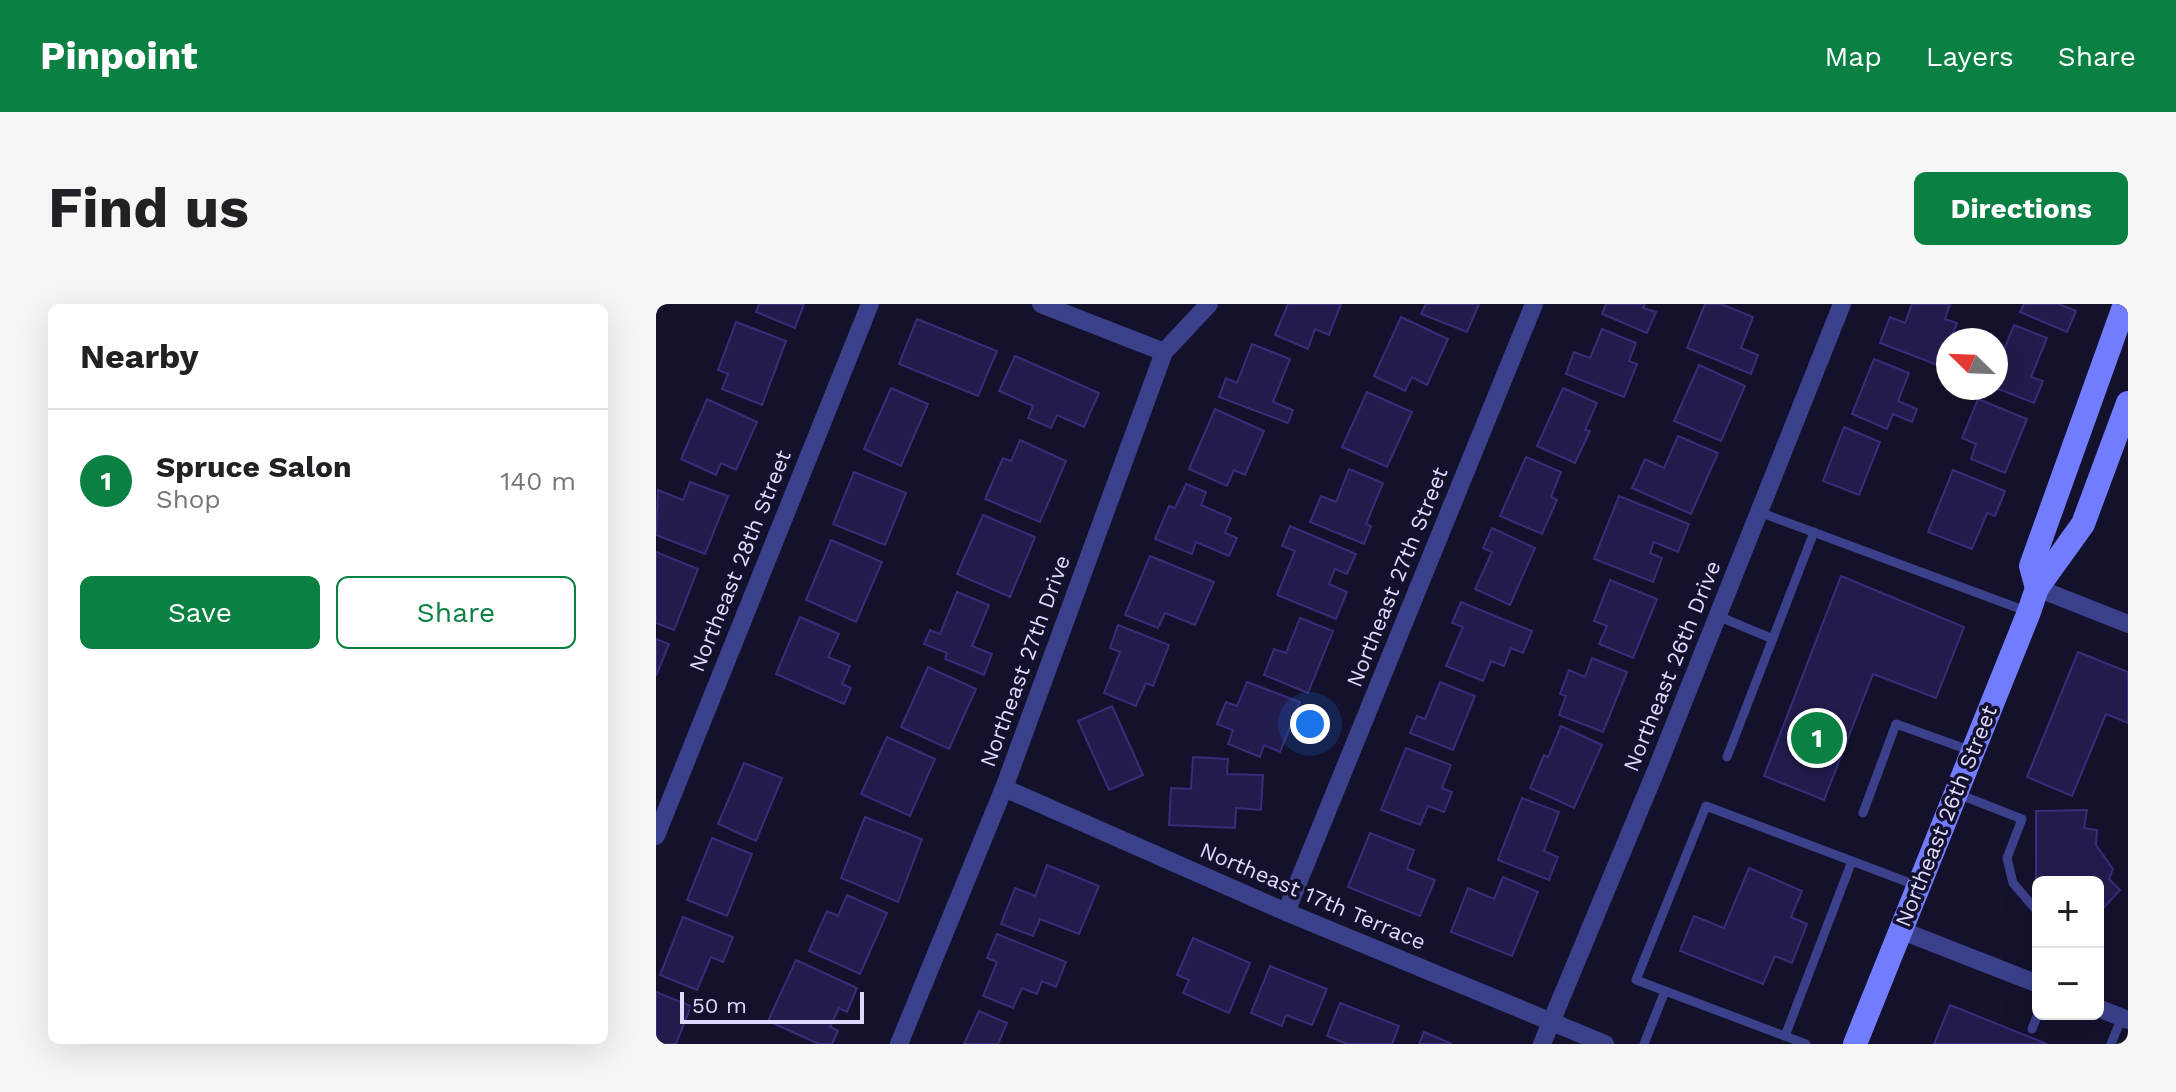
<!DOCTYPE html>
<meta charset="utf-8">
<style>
:root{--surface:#fff;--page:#f6f6f6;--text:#202124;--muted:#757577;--line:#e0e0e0;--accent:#0b8043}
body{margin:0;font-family:"Work Sans",sans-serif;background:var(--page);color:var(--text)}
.controls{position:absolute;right:24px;bottom:24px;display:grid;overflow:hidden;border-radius:12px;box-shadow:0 8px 32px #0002}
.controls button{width:72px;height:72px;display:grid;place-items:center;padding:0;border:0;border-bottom:2px solid var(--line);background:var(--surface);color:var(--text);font:40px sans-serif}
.compass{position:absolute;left:1280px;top:24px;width:72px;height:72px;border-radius:50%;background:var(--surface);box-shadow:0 8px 32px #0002;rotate:293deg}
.scale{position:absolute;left:24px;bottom:20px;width:184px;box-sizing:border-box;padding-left:8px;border:4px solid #dcdbff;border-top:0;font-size:22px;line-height:28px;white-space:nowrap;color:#dcdbff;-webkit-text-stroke:6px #13112c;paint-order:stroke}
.you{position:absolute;left:654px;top:420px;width:28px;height:28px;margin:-20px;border:6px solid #fff;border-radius:50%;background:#1a73e8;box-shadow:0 0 0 12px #1a73e833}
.badge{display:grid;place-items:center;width:52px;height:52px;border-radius:50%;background:var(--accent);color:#fff;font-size:26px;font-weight:700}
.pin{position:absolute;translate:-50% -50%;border:4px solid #fff;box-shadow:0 2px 8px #0006}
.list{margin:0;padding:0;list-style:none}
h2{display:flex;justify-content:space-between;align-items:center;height:104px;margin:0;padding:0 32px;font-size:34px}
h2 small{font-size:26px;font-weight:400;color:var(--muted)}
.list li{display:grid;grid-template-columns:52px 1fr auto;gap:24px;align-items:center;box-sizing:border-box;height:144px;padding:0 32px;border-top:2px solid var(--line)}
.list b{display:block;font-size:30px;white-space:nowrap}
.list p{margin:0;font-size:26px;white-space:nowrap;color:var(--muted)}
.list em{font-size:26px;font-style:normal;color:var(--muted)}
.actions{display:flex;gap:16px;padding:24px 32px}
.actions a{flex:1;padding:18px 0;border:2px solid var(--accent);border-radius:12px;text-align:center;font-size:28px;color:var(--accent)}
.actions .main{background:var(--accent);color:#fff}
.map{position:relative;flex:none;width:1472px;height:740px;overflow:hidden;border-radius:12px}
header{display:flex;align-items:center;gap:48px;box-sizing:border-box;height:112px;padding:0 40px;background:var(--accent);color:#fff}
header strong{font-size:38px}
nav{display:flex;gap:44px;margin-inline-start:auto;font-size:28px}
.intro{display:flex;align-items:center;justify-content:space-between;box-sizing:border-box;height:192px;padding:0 48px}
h1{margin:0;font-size:56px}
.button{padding:20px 36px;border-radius:12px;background:var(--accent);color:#fff;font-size:28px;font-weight:700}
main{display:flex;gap:48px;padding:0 48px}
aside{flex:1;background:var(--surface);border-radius:12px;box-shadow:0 8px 32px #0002}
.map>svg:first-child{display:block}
</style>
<header>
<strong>Pinpoint</strong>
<nav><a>Map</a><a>Layers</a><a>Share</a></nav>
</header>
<div class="intro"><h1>Find us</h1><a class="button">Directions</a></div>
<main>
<aside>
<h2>Nearby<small></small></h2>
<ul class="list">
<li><span class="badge">1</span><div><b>Spruce Salon</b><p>Shop</p></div><em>140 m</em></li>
</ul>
<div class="actions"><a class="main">Save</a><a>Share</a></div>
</aside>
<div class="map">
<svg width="1472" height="740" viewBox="0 0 1472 740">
<rect width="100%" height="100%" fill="#13112c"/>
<g fill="#221c4d" stroke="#362e79" stroke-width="2">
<polygon points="103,0 148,0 139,24 100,8"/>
<polygon points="632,0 685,0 673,31 659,25 652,45 619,31"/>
<polygon points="770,0 823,0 811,28 765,10"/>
<polygon points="950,0 989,0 987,4 1000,8 991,29 946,10"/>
<polygon points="1049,0 1065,0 1097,13 1085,44 1102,51 1095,70 1031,44"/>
<polygon points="1256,0 1294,0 1289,15 1301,19 1284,62 1224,39 1234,13 1249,19"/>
<polygon points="1368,0 1403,0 1420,7 1411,28 1364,8"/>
<polygon points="745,13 792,35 771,81 756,73 749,87 718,72"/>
<polygon points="261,15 341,47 322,92 243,60"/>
<polygon points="80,18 130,37 106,101 66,85 72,70 62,66"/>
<polygon points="1358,21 1391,34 1375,73 1387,77 1378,99 1340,84 1340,65"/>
<polygon points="946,25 980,39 973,57 981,60 968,93 910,70 918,48 934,54"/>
<polygon points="596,40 634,55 617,98 637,106 632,119 563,93 570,74 581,79"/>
<polygon points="359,52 443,89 428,123 401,111 395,124 372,114 377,102 343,87"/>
<polygon points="1218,55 1253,69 1242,97 1261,105 1256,118 1237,110 1231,125 1196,110"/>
<polygon points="1043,61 1089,82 1065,137 1018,117"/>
<polygon points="235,84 272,100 245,162 208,145"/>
<polygon points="907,84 941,99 929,126 934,127 919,159 881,142"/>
<polygon points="711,88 756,108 731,163 686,143"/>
<polygon points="51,95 101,118 80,166 65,159 60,171 25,155"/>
<polygon points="1322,95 1371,115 1349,169 1315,155 1320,140 1306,134"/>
<polygon points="559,105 608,127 589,171 578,166 571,182 533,165"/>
<polygon points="1188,123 1224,138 1203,191 1167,177"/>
<polygon points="1022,132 1062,149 1035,210 976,184 989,155 1008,164"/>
<polygon points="364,136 410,157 384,218 329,195 347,154 355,157"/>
<polygon points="870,153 905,168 895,193 901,196 886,230 844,212"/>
<polygon points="693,165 727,179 710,220 715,222 708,240 654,218 665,192 680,198"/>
<polygon points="1297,166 1349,187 1339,212 1331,209 1316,245 1272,228"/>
<polygon points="198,168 250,189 229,241 177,220"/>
<polygon points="34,178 72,192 49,250 0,231 2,186 27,196"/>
<polygon points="530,180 550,188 545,201 575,214 569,229 581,234 573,252 540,238 536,250 499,235 513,202 519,204"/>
<polygon points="963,192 1033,220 1022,248 998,238 994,249 1006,254 997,278 938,255"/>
<polygon points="327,211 379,233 354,293 301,270"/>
<polygon points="634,222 700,250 691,270 679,265 673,280 691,288 680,315 621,291 639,247 626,242"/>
<polygon points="836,224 879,244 854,301 819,285 836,248 827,244"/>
<polygon points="175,236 226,258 200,318 150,296"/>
<polygon points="0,248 42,265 18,326 0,319"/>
<polygon points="494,252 558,278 539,321 509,309 502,324 469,311"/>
<polygon points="1185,272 1308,323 1280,394 1217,370 1168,496 1108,472"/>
<polygon points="954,276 1001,295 977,354 943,340 951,322 938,317"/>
<polygon points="301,288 333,301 316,342 336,350 328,371 289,355 291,349 268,340 274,326 284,330"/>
<polygon points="805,298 876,327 867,349 855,344 848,362 835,357 827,377 790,362 807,323 796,319"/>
<polygon points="144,313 183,330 172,353 194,362 186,380 195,384 188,400 120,370"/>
<polygon points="644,314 677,327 652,389 608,371 618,345 630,349"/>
<polygon points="462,321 513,341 497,382 490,379 480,402 448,389 464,348 454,344"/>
<polygon points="0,335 13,340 0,372"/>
<polygon points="1422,348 1472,368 1472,419 1450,410 1416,492 1371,473"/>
<polygon points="936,354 971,368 947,428 903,411 910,392 904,390 913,366 929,373"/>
<polygon points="272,363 320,385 293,445 245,423"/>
<polygon points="591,378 644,398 624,448 608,441 604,453 572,440 577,426 561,420 570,398 581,402"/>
<polygon points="784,378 819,392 797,446 754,429 761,412 769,415"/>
<polygon points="456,402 487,471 453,486 422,417"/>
<polygon points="905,422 946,441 918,504 874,484 888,451 892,453"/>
<polygon points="231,433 279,455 254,512 205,490"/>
<polygon points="750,444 795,461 786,484 796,488 788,508 772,502 764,521 725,506"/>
<polygon points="537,453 572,455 571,470 607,471 605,506 580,504 579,524 513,521 515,484 535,485"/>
<polygon points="88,459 126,474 100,537 62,520"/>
<polygon points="866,494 903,508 888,547 902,553 893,576 842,556"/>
<polygon points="1431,506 1428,524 1441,526 1440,541 1457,565 1453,575 1464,586 1442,610 1442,578 1384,578 1380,574 1380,507"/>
<polygon points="209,513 266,535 242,598 185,574"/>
<polygon points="714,529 758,546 751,565 779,576 764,612 692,583"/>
<polygon points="56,534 96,550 71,612 31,596"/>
<polygon points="391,561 443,582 423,630 384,615 377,632 345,620 359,584 379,592"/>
<polygon points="1093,564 1146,587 1135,613 1151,620 1136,659 1119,652 1107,680 1024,647 1038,612 1068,624"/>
<polygon points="847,573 882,588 856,652 795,628 812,584 838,595"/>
<polygon points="191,591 231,609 204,670 153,647 171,607 182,612"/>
<polygon points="27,613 77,633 67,658 55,653 41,686 4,671"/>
<polygon points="341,630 410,658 400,683 386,677 381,690 366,684 357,704 327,692 341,658 331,654"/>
<polygon points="537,634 594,659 573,709 527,689 533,676 521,671"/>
<polygon points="140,656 201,684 191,708 183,704 174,723 182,727 176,740 163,740 112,717"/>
<polygon points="614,662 671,685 656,721 630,711 626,722 595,709"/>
<polygon points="0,688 35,702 20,740 0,740"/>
<polygon points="684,699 743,722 736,740 691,740 671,732"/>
<polygon points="1294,701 1391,740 1278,740"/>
<polygon points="323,707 351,719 342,740 308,740"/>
<polygon points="768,728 796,740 763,740"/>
</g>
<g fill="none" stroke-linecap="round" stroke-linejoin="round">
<g stroke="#3b408b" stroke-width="9">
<polyline points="1103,208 1370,307"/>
<polyline points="1062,312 1117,335"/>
<polyline points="1071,453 1158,228"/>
<polyline points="1302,490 1366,515 1351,554 1357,579 1382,608"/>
<polyline points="1207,509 1240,420 1316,447"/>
<polyline points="1376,725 1382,710"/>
<polyline points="1129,732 1196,557"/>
<polyline points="988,740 1009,687"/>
<polyline points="1150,740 980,676 1050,502 1262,582"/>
<polyline points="1455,740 1466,713"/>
</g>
<g stroke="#3b408b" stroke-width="18">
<polyline points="385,0 508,48"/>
<polyline points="1381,284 1472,320"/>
<polyline points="348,484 630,608 949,740"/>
<polyline points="0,532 214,0"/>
<polyline points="630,608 878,0"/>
<polyline points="1244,626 1382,680"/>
<polyline points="1442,704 1472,716"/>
<polyline points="243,740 348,484 508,48 553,0"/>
<polyline points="886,740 1001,464 1186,0"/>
</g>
<g stroke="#727cff" stroke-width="24">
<polyline points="1381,284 1375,262 1469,0"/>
<polyline points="1199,740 1373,308 1381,284 1427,220 1472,99"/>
</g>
</g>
<g text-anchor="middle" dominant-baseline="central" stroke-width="7" stroke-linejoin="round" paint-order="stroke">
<g font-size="22" fill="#dcdbff" stroke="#13112c">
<text transform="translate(84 257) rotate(-68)">Northeast 28th Street</text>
<text transform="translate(741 273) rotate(-68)">Northeast 27th Street</text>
<text transform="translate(369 357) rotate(-70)">Northeast 27th Drive</text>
<text transform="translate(1016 362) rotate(-68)">Northeast 26th Drive</text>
<text transform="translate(1290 512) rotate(-68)">Northeast 26th Street</text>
<text transform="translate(657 592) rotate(23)">Northeast 17th Terrace</text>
</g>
</g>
</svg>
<div class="controls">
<button>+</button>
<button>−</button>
</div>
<svg class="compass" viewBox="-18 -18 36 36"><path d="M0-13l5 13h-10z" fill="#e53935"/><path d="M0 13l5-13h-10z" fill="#757577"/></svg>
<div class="scale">50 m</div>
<div class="you"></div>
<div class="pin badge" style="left:1161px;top:434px">1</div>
</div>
</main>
